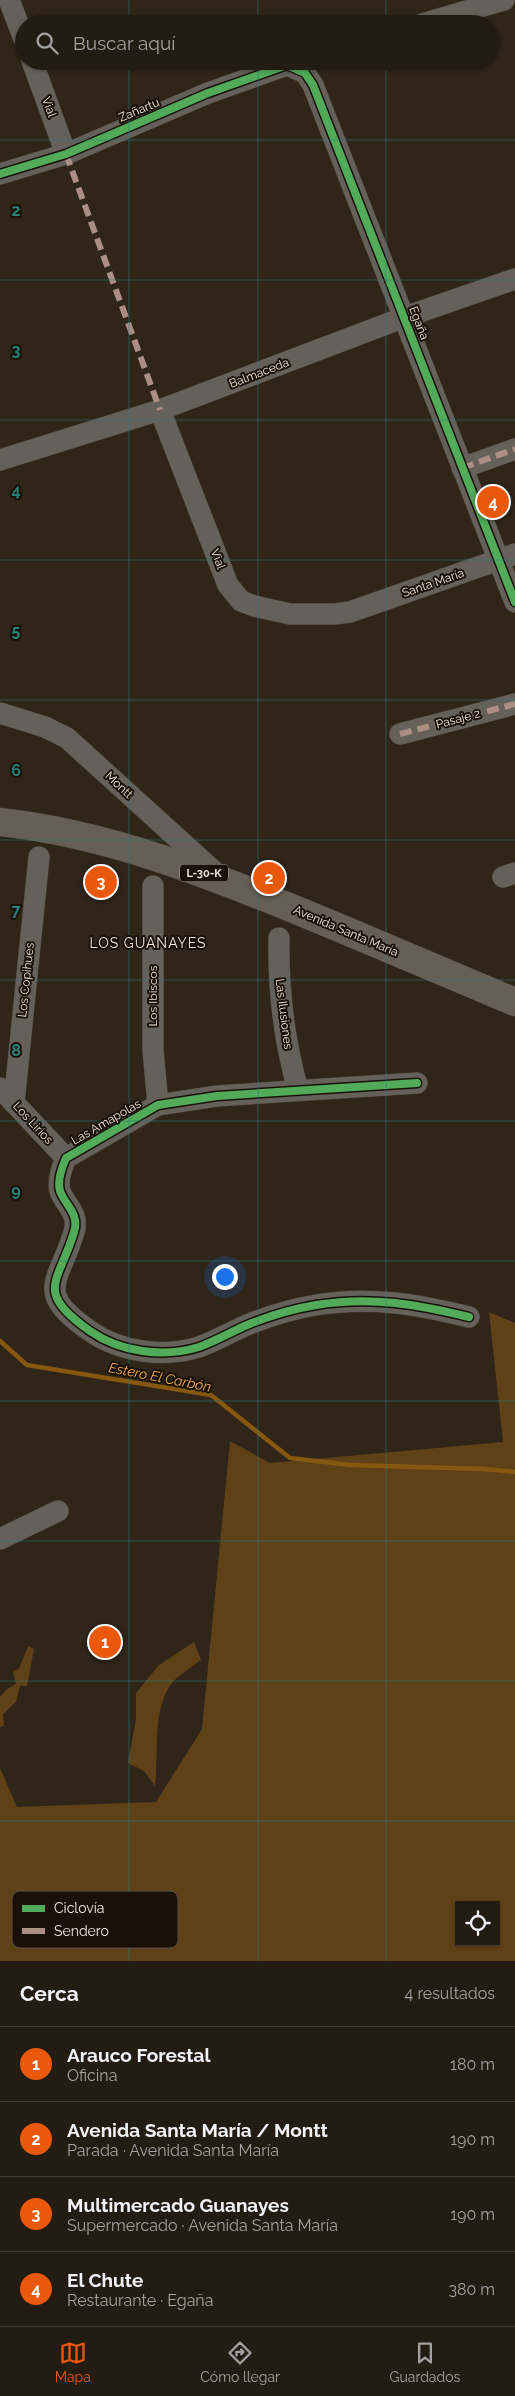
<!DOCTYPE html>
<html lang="es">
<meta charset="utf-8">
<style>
:root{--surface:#231c13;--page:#2f2921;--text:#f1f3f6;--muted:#a3a1a0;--line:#403a33;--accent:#ea580c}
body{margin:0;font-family:Raleway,sans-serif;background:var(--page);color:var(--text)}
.controls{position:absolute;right:15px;bottom:15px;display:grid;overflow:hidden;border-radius:0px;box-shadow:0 1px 4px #0004}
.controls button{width:45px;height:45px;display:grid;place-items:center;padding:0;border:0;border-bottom:1px solid var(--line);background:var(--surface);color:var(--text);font:25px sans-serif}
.you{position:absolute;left:224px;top:1276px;width:18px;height:18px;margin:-12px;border:4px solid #fff;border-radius:50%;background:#1a73e8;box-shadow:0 0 0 8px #1a73e833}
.badge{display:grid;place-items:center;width:32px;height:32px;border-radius:50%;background:var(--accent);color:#fff;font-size:16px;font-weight:700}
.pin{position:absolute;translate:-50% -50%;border:2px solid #fff;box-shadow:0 1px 5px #0006}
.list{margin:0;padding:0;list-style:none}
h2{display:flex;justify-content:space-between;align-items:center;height:65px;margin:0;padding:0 20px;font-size:21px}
h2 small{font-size:16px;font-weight:400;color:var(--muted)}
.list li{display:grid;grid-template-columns:32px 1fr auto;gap:15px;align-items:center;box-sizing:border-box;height:75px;padding:0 20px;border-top:1px solid var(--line)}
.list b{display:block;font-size:19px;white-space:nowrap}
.list p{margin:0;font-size:16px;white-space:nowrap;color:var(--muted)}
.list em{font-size:16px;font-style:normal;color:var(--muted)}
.icon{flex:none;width:28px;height:28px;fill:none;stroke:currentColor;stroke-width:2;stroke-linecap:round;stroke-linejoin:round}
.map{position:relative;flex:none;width:515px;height:1961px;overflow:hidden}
.search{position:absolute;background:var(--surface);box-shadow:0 1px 4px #0004;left:15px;right:15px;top:15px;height:55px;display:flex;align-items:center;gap:12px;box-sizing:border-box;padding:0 18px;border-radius:28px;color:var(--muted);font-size:19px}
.sheet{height:365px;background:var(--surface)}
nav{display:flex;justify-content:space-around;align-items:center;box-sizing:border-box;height:70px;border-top:1px solid var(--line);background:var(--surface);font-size:14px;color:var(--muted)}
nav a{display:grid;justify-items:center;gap:2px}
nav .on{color:var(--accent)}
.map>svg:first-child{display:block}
</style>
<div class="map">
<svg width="515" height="1961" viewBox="0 0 515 1961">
<rect width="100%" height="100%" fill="#2f2519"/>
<g fill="#5f4117" fill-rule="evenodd">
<path d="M489,1312l26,11v638h-515v-193l17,39 139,-5 46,-73 28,-288 40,22 233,-21zM459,1905h37v37h-37z"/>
<path d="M194,1642l7,18c-9,7 -26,17 -32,27 -17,30 -10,66 -14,99l-11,-15 -16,-8 8,-44v-26l23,-28z"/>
<polygon points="28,1646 34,1649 27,1686 20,1686 16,1702 3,1714 4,1726 0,1727 0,1697 6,1690 16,1684 13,1671 19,1669"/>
</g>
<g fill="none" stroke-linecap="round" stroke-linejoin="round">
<polyline stroke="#86570e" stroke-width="4.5" points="0,1341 27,1365 211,1395 290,1458 351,1465 483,1469 515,1472"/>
<g stroke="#484036" stroke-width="22">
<g id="minor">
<polyline points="9,0 24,39"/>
<polyline points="422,24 504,0"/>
<polyline points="32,61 66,154"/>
<polyline points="0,174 66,154 208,93 287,65 305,73 313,85 515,602"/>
<polyline points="160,410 228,585 241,601 254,606 290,614 335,614 350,612 515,554"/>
<polyline points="0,460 160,410 405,317 515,279"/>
<polyline points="462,468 515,449"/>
<polyline points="0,713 45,727 67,738 218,875"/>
<polyline points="400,734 515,704"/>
<polyline points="503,877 515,873"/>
<polyline points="153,886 153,1050 158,1105"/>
<path d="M279,938c-1,52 5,102 19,152"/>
<path d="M417,1083l-200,13 -59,9 -92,53c-4,9 -9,22 -6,33 5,14 20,23 14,41 -15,51 -41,59 16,99 30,21 73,27 109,16 17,-6 32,-15 48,-22 22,-9 45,-16 69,-20 54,-9 100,-1 153,12"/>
<polyline points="0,1088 66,1158"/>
<polyline points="14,1103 39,857"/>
<polyline points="0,1539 58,1511"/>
</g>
</g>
<g stroke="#484036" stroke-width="29">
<path id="major" d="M0,822c108,12 206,51 306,92 70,29 140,59 209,88"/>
</g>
<use href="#minor" stroke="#65605a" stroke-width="21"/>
<use href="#major" stroke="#665f56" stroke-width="28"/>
<g stroke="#ac8f84" stroke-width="6" stroke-dasharray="12 6" stroke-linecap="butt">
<polyline points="66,154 160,410"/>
<polyline points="462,468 515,449"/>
<polyline points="400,734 515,704"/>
</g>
<g stroke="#191108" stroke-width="11">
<g id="cycleway">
<polyline points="0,174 66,154 208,93 287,65 305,73 313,85 515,602"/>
<path d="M417,1083l-200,13 -59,9 -92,53c-4,9 -9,22 -6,33 5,14 20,23 14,41 -15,51 -41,59 16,99 30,21 73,27 109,16 17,-6 32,-15 48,-22 22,-9 45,-16 69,-20 54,-9 100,-1 153,12"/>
</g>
</g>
<use href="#cycleway" stroke="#51ab58" stroke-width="8"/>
</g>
<path fill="none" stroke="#268179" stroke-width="1" stroke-opacity="0.55" d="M129,0v24M258,0v24M386,0v24M129,61v1900M258,61v1900M386,61v1900M0,140h515M0,280h515M0,420h515M0,560h515M0,700h515M0,840h515M0,980h515M0,1121h515M0,1261h515M0,1401h515M0,1541h515M0,1681h515M0,1821h515"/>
<g text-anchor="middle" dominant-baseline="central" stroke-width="4" stroke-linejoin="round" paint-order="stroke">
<rect fill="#191108" stroke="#b0a69a" stroke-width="1" x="180" y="864.5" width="48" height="17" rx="4"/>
<g font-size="11" font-weight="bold" fill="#f1e6d9">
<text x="204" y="873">L-30-K</text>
</g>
<g font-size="12" fill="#f1e6d9" stroke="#191108">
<text transform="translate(49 107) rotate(70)">Vial</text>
<text transform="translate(139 110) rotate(-23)">Zañartu</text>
<text transform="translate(419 323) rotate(69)">Egaña</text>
<text transform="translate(259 373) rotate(-21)">Balmaceda</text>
<text transform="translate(218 559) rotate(69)">Vial</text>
<text transform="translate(433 583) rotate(-19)">Santa María</text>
<text transform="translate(458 719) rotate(-15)">Pasaje 2</text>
<text transform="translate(119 785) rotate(43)">Montt</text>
<text transform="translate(346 931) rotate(23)">Avenida Santa María</text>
<text transform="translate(26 980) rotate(-84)">Los Copihues</text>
<text transform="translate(153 996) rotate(-90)">Los Ibiscos</text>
<text transform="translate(284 1014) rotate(83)">Las Ilusiones</text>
<text transform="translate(106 1122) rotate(-30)">Las Amapolas</text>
<text transform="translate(33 1123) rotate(47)">Los Lirios</text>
</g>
<g font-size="14" letter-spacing="1" fill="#f1e6d9" stroke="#191108">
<text x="148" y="943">LOS GUANAYES</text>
</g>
<g font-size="14" font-style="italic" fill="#f7b052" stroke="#191108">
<text transform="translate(160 1377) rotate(11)">Estero El Carbón</text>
</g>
</g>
<rect x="12" y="1891" width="166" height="57" rx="8" fill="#191108" stroke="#5a5147" stroke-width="1"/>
<rect x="22" y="1905" width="23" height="7" fill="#51ab58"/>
<rect x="22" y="1928" width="23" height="6" fill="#ac8f84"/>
<g font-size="14" fill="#f1e6d9">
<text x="54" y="1913">Ciclovía</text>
<text x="54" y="1936">Sendero</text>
</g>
<g font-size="16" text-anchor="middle" font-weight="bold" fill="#268179" stroke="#191108" stroke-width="4" stroke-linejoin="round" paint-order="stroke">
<text x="16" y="216">2</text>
<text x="16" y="356">3</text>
<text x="16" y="496">4</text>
<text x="16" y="636">5</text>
<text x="16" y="776">6</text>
<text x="16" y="916">7</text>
<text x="16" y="1056">8</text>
<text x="16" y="1196">9</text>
</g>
</svg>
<div class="controls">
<button><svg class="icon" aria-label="locate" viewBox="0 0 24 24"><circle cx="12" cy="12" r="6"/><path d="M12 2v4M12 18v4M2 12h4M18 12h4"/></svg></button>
</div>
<div class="you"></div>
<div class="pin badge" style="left:105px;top:1642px">1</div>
<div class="pin badge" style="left:269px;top:878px">2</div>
<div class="pin badge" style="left:101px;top:882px">3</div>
<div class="pin badge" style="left:493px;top:502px">4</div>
<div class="search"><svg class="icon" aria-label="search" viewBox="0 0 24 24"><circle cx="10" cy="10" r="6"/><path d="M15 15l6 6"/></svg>Buscar aquí</div>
</div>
<section class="sheet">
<h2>Cerca<small>4 resultados</small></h2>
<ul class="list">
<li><span class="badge">1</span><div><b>Arauco Forestal</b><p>Oficina</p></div><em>180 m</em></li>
<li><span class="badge">2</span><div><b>Avenida Santa María / Montt</b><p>Parada · Avenida Santa María</p></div><em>190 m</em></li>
<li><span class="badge">3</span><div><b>Multimercado Guanayes</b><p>Supermercado · Avenida Santa María</p></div><em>190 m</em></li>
<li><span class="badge">4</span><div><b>El Chute</b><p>Restaurante · Egaña</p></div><em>380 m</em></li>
</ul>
</section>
<nav>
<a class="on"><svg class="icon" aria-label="map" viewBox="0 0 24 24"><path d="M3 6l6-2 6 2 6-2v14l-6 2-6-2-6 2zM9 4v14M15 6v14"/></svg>Mapa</a>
<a><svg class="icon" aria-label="directions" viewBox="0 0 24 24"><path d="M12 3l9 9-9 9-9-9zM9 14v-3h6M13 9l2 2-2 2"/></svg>Cómo llegar</a>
<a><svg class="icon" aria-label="saved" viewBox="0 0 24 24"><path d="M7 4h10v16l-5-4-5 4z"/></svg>Guardados</a>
</nav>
